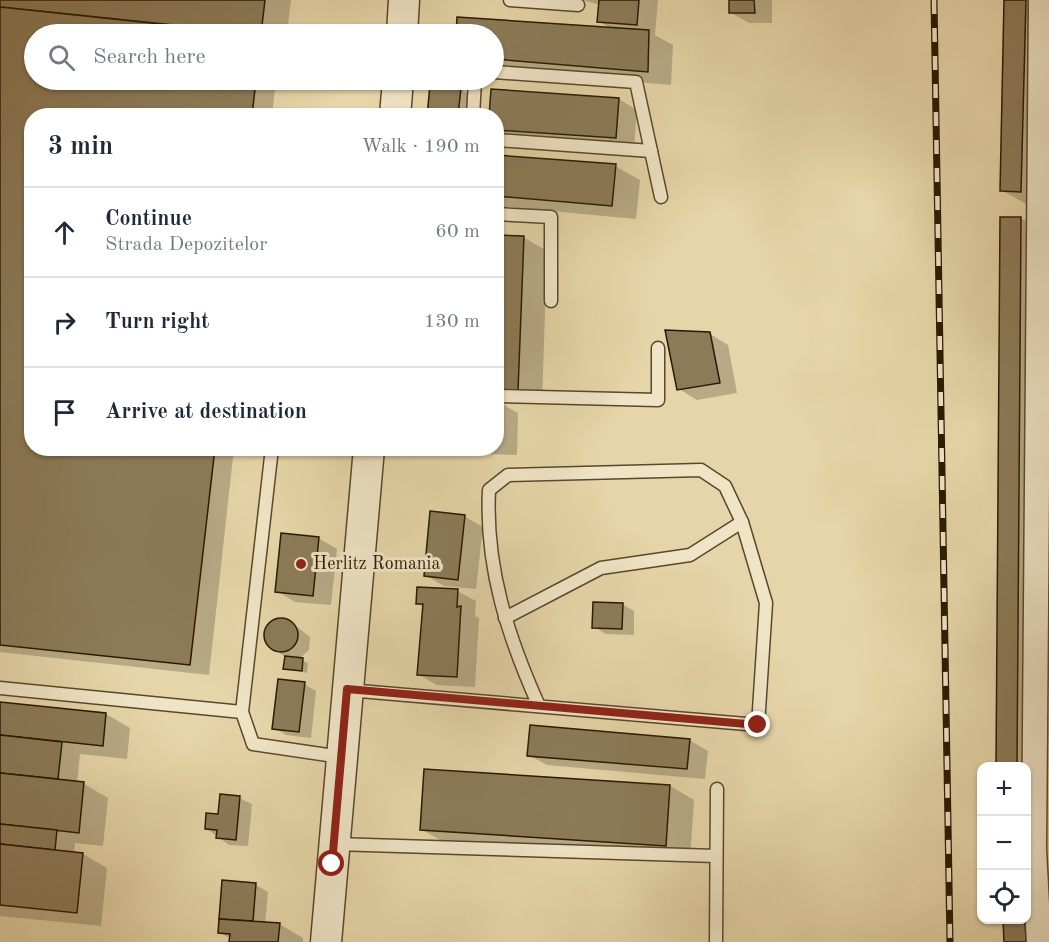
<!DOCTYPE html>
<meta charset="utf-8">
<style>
:root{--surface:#fff;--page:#f2f2f3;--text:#1f2937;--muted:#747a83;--line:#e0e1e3}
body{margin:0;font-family:"Old Standard TT",serif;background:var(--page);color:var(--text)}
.controls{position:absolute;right:18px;bottom:18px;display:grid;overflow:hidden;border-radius:12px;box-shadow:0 2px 4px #0004}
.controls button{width:54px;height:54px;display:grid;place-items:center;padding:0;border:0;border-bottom:2px solid var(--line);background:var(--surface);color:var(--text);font:30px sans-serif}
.stop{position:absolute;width:18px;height:18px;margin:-14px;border:4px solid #8f2418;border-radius:50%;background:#fff}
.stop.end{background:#8f2418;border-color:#fff;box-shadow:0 2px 6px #0008}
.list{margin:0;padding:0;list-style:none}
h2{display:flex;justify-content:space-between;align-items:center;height:78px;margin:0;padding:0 24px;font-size:26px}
h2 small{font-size:20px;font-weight:400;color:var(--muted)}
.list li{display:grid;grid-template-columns:39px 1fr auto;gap:18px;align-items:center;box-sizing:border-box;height:90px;padding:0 24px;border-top:2px solid var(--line)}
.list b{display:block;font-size:22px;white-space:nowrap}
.list p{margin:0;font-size:20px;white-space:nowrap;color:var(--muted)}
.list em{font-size:20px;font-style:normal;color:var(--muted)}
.icon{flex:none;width:33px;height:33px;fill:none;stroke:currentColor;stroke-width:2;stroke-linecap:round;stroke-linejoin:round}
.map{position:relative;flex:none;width:1049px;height:942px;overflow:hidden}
.search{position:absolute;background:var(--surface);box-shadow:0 2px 4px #0004;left:24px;top:24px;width:480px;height:66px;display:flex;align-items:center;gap:15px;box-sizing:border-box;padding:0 21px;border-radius:33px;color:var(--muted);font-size:22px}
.panel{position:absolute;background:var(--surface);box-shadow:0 2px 4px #0004;left:24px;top:108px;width:480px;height:348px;border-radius:24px}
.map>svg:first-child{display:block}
</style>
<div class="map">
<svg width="1049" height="942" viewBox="0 0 1049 942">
<rect width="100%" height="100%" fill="#e6d5a8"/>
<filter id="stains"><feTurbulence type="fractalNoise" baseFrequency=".00333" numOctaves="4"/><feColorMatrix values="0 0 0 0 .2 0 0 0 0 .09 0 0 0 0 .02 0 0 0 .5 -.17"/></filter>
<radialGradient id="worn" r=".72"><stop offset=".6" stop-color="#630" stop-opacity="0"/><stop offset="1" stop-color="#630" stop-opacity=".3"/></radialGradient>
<g fill="#0003">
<polygon points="0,0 291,0 287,34 34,34 34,80 276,80 272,116 32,116 32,448 234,448 209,675 0,652"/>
<polygon points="583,0 658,0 655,35 673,45 671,85 494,70 494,34 458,34 459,19 612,29 598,21 600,5"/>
<polygon points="730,0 772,0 772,23 749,23 730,12"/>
<polygon points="1006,0 1049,0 1045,205 1026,204 1001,190"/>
<polygon points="460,89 472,96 470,116 428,116"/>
<polygon points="619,99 637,110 634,148 508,139 496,133 496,116"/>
<polygon points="496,157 615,166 640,180 636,219 496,206"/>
<polygon points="1001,218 1020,218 1026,221 1022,766 997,766"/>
<polygon points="496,236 523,237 547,251 542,404 500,403 518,413 517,455 439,452 432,448 496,448"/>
<polygon points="710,334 728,345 737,393 697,400 679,389"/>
<polygon points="464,516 483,527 476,589 444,586 425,575"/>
<polygon points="318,538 337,549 331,605 295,602 277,591"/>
<polygon points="457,591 476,601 475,616 479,618 475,687 437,685 419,675 425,608 418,604"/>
<polygon points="622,604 634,611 634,635 606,634 594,627"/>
<polygon points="275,620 288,620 310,637 309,650 299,659 308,663 307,673 285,668 286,658 265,641 266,629"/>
<polygon points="304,684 316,691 311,738 286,735 274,728"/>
<polygon points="0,703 106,714 130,728 127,759 80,754 77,783 84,784 108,798 103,846 75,843 74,853 83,854 107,868 101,926 0,916"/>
<polygon points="689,740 708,751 705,779 547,765 529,755"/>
<polygon points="670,786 694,800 690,859 445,843 421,829"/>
<polygon points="239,798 252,804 248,846 229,845 206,828"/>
<polygon points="223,882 256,885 268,892 265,924 279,924 303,938 303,942 231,942 231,939 219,932"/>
<polygon points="1005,920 1026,920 1031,942 1006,942"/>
</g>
<g fill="#8c7b58" stroke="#2a1901" stroke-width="1.5">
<polygon points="0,0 265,0 261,34 0,7"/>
<polygon points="599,0 639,0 637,25 597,22"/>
<polygon points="729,0 754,0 755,13 729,13"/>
<polygon points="1004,0 1026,0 1021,192 1000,191"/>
<polygon points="0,7 254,34 34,34 34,80 256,80 252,116 32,116 32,448 215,448 190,665 0,645"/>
<polygon points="457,17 649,30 648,72 494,59 494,34 456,34"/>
<polygon points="430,85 461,88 458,116 427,116"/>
<polygon points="491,89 619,98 616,138 496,130 496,116 489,116"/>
<polygon points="496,155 616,164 612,206 496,196"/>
<polygon points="1000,217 1021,217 1017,766 996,766"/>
<polygon points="496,235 524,236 518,391 496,390"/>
<polygon points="665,330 710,332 720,383 677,390"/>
<polygon points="496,401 500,401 499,445 496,445"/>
<polygon points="430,511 465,515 458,580 424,576"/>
<polygon points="281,533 319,537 313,596 275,592"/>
<polygon points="417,587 458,589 457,607 461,606 457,677 417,675 423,604 416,604"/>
<polygon points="593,602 623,603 622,629 592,628"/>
<circle cx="281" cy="635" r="17"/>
<polygon points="285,656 303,658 302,671 283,669"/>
<polygon points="278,679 305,682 299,732 272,729"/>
<polygon points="0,702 106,713 103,746 0,735"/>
<polygon points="530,725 690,739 687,769 527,756"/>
<polygon points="0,735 62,742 58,779 0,773"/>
<polygon points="424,769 670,785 666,846 420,830"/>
<polygon points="0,773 84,782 79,833 0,824"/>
<polygon points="220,794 240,796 236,840 216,838 217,830 205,829 206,813 218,814"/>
<polygon points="0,824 57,830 55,850 0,844"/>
<polygon points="0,844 83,853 77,913 0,905"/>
<polygon points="222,880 256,883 253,921 219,919"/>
<polygon points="219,919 280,923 278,942 229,942 230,934 218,933"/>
<polygon points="1003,920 1025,920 1026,942 1004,942"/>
</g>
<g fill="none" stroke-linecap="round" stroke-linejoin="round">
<g stroke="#59482b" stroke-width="15">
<g id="service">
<polyline points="510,0 578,5"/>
<polyline points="494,72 636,82 661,197"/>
<polyline points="473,116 475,80"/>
<polyline points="496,140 651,151"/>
<polyline points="496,214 551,217 551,301"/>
<polyline points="496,396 658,400 658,348"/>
<polyline points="272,448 242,712 253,744 341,757"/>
<polyline points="505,618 601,568 690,555 742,522"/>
<polyline points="0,688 242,712"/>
<path d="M349,690l22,2 387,33 8,-122 -24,-81 -17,-36 -24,-16 -193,5 -19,15c-4,77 19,147 50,216"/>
<polyline points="335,844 716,856"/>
<polyline points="716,942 717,789"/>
</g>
</g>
<g stroke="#59482b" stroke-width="27">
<polyline id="minor" points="1039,942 1034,849 1041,0"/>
</g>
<g stroke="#59482b" stroke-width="33">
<g id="tertiary">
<polyline points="402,34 404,0"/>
<polyline points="395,116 398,80"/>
<polyline points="326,942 369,448"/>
</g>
</g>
<use href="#service" stroke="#efe4c6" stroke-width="12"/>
<use href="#minor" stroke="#efe4c6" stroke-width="24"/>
<use href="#tertiary" stroke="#efe4c6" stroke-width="30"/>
<g stroke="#2a1901" stroke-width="7">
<polyline id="rail" points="934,0 950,942"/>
</g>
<use href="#rail" stroke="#efe4c6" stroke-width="4.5" stroke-dasharray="14" stroke-linecap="butt"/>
</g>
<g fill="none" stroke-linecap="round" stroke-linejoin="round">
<polyline stroke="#8f2418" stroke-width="8" points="332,864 347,689 758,725"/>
</g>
<circle fill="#8f2418" stroke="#efe4c6" stroke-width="2" cx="301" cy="564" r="6"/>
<g text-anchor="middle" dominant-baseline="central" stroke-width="6" stroke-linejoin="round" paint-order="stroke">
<g font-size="18" fill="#2a1901" stroke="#efe4c6" text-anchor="start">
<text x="313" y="564">Herlitz Romania</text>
</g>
</g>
<rect width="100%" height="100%" filter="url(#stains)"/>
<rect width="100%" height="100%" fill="url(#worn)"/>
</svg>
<div class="controls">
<button>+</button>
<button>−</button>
<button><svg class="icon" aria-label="locate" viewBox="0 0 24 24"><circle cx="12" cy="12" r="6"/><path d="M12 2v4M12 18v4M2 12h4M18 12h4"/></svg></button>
</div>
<div class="stop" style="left:332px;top:864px"></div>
<div class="stop end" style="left:758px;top:725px"></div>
<div class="search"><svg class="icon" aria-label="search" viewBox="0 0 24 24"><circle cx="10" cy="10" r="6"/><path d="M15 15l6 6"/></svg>Search here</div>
<section class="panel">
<h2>3 min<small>Walk · 190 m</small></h2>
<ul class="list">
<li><svg class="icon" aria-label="ahead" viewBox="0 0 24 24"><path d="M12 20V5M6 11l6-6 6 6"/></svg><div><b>Continue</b><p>Strada Depozitelor</p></div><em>60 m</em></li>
<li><svg class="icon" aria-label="right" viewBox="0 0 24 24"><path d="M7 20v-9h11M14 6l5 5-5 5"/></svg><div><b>Turn right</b></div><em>130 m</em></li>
<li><svg class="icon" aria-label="arrive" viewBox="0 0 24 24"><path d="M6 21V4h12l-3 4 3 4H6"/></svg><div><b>Arrive at destination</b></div></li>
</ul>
</section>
</div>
